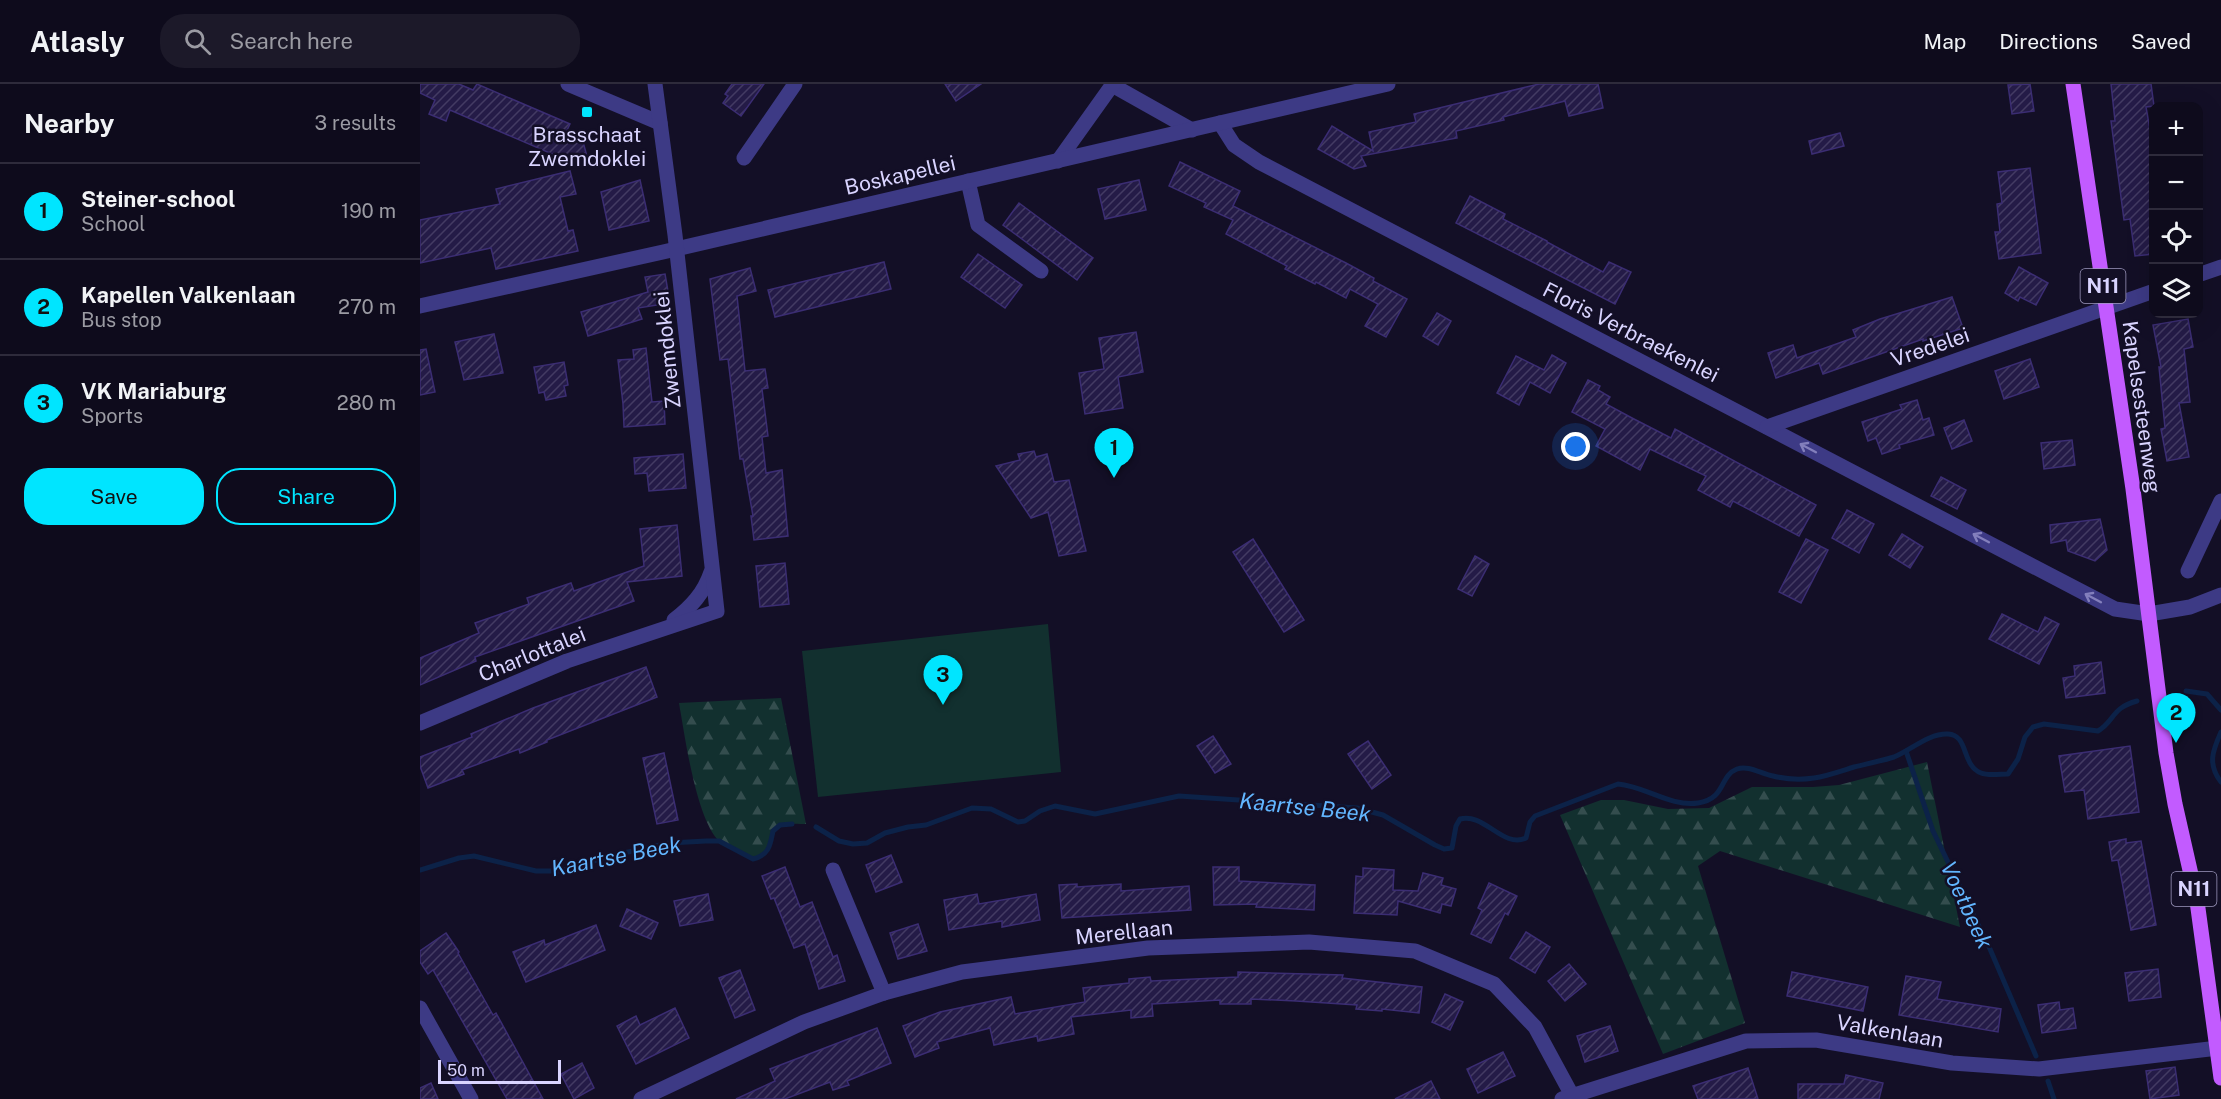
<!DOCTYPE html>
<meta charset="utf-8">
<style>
:root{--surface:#0e0b1c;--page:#1c1929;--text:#f1f3f6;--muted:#9b9ba3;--line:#2e2b3b;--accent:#00e5ff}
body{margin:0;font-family:"Public Sans",sans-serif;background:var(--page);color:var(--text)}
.controls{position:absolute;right:18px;top:18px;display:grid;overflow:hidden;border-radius:12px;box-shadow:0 6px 24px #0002}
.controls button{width:54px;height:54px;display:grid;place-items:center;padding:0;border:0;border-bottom:2px solid var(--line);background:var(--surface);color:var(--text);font:30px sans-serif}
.scale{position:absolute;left:18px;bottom:15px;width:123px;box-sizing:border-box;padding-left:6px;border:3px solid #d9d4ff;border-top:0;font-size:16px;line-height:21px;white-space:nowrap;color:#d9d4ff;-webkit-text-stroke:4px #130f26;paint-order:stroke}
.you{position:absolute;left:1156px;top:363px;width:21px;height:21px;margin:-15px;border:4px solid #fff;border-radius:50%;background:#1a73e8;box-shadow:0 0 0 9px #1a73e833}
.badge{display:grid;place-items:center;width:39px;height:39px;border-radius:50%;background:var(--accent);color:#111;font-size:20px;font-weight:700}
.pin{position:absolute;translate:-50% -50px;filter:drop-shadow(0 2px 3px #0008)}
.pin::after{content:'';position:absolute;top:32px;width:21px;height:18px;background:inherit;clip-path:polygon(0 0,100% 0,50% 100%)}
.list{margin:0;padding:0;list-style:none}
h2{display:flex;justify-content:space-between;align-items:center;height:78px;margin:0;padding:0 24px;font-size:26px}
h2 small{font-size:20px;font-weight:400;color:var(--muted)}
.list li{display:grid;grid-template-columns:39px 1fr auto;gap:18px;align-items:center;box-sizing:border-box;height:96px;padding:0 24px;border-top:2px solid var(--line)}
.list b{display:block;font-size:22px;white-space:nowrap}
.list p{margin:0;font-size:20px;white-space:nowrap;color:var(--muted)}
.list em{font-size:20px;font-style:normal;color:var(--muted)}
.actions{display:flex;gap:12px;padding:18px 24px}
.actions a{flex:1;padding:14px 0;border:2px solid var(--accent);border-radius:24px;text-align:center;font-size:21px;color:var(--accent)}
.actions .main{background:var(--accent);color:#111}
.icon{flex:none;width:33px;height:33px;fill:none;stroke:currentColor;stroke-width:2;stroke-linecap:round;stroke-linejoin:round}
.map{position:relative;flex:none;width:1801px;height:1015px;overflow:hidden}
header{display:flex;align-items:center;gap:36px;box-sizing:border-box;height:84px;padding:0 30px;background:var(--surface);border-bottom:2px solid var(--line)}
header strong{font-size:28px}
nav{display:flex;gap:33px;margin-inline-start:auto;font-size:21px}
.search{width:420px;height:54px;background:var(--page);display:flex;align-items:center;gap:15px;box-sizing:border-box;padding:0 21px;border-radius:24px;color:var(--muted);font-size:22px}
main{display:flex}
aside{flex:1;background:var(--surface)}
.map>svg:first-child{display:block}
</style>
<header>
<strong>Atlasly</strong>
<div class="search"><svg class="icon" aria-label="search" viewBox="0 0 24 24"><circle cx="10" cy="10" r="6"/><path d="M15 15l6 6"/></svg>Search here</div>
<nav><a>Map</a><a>Directions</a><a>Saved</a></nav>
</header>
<main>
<aside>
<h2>Nearby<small>3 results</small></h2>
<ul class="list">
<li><span class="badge">1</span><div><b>Steiner-school</b><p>School</p></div><em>190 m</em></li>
<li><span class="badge">2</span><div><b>Kapellen Valkenlaan</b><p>Bus stop</p></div><em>270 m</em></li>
<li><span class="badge">3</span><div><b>VK Mariaburg</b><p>Sports</p></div><em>280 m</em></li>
</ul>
<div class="actions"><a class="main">Save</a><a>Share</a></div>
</aside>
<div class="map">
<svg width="1801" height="1015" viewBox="0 0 1801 1015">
<defs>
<pattern id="forest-firs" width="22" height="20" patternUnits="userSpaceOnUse" patternTransform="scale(1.5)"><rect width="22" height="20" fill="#12302f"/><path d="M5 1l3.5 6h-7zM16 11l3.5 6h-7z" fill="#344d4e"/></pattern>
<pattern id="building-hatch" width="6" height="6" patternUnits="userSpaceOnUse" patternTransform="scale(1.5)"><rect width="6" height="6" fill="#241b47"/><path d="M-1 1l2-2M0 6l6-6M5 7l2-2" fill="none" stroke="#433b63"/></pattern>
</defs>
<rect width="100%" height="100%" fill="#130f26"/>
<g fill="url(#forest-firs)">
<path d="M361,614l25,126c-7,0 -16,-1 -24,1 -19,5 -1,27 -29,34 -10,-5 -25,-10 -33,-17 -24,-22 -35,-106 -41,-139z"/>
<polygon points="1507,678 1540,843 1300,767 1278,782 1325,939 1243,970 1140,731 1181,716 1204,716 1248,725 1289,724 1332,703 1393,703 1419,701"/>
</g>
<polygon fill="#12302f" points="628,540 641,688 398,713 382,567"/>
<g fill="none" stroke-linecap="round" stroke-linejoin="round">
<g stroke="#0c2248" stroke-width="5">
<polyline points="1766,607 1787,610 1801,626"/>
<path d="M1801,648c-8,18 -14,32 0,50"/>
<polyline points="1486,667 1513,747 1570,865 1616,972"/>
<path d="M396,743l23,14 14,3 14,-1 18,-10 23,-6 18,-2 46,-17 19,1 27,13 7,-1 15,-10 15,-5 40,8 84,-18 178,12 26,7 52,30 9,4 8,-1 4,-22 4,-7c24,-7 43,30 66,19l4,-16 5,-6 83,-32c27,2 52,23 80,19 28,-4 21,-27 39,-34 12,-4 24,5 36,7 12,3 28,4 41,2 13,-2 27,-7 40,-11 13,-3 27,-6 40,-10 17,-7 35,-24 54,-23 21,1 13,31 33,39 7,3 19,1 27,1l10,-15 7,-22 8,-10 11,-3 54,7c17,-10 13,-23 39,-30"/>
<path d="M0,786l39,-12 15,-2 62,15h25l49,-15 59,-13 37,-2h13l34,18c16,-4 17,-13 20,-28l7,-6 12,-1"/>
<polyline points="1628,997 1634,1015"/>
</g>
</g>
<g fill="url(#building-hatch)" stroke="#3b2d73" stroke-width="1.5">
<polygon points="0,0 39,0 53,6 57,0 150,40 141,59 162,54 169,80 160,82 30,26 26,37 9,30 15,16 0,9"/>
<polygon points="312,0 344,0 321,32 303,19 308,12 305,10"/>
<polygon points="525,0 561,0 536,17"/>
<polygon points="1119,0 1178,0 1183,24 1149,32 1145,17 1083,33 1084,36 1036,47 1037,54 941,72 946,82 934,85 898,65 912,42 953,67 949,48 996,38 994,30"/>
<polygon points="1610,0 1614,27 1592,30 1588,1"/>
<polygon points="1691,0 1731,0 1734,22 1726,23 1734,69 1734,170 1715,172 1710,135 1704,136 1691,37 1695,37"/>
<polygon points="1420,49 1424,62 1392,70 1389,57"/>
<polygon points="760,78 820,107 813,122 926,179 954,194 953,197 987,215 966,253 945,242 958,220 930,205 926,214 896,198 895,200 865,185 867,182 806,150 813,136 784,123 786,119 749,102"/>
<polygon points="1610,84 1621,169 1579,175 1575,148 1580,148 1577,120 1582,119 1578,88"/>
<polygon points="150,87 156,110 140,113 148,147 153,146 158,167 76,185 71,164 0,179 0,136 80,120 76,105"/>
<polygon points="220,96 229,137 189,146 181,108"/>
<polygon points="719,96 726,126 685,135 678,105"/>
<polygon points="1050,112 1085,130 1083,135 1127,157 1127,158 1183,188 1189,178 1211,188 1195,220 1036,139"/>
<polygon points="599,119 673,174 657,196 583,141"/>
<polygon points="558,170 602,201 585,224 541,193"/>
<polygon points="464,178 471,205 355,233 348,206"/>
<polygon points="1599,183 1628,199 1616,221 1600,213 1598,217 1585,209"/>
<polygon points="330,184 336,207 317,212 325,287 345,285 348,304 342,305 348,352 342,353 346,389 362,386 368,452 334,456 331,432 333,432 323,375 320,375 308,275 300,276 290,195"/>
<polygon points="245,190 250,219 218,224 222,235 168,252 161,228 228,208 225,193"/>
<polygon points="1532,213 1543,244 1503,257 1503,255 1403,290 1399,279 1356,294 1348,269 1373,261 1377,274 1436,253 1433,246 1460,235"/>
<polygon points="1017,229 1031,237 1018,261 1003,252"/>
<polygon points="1768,235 1773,263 1764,265 1770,318 1759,319 1769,373 1747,377 1741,345 1745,344 1739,283 1741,283 1733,241"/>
<polygon points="716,248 723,288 698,293 703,324 665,330 659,289 684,285 679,254"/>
<polygon points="74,250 83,289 44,296 35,258"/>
<polygon points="226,264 232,318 244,317 245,340 204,343 203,320 198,276 214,275 213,266"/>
<polygon points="6,265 15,308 0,311 0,266"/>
<polygon points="1132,271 1146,279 1130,309 1110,298 1099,321 1077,309 1096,272 1124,286"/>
<polygon points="1610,275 1619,303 1584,315 1575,287"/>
<polygon points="144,278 148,301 144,302 146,312 126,316 124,308 119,309 114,283"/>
<polygon points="1168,296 1180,302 1178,306 1190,313 1186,320 1212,334 1251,354 1255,345 1396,421 1379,452 1313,417 1310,423 1278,406 1286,392 1230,365 1220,386 1176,362 1185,345 1152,328"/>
<polygon points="1497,316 1503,336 1509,334 1514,351 1479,361 1480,364 1462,370 1456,354 1448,357 1442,338 1482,325 1480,321"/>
<polygon points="1544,336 1552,357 1532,365 1524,344"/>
<polygon points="1652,356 1655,381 1624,385 1621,359"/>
<polygon points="614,367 616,373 627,370 634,398 649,396 666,467 639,472 628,428 611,434 576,382 600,376 598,370"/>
<polygon points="263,370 266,404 229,407 227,389 215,390 214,374"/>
<polygon points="1521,393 1546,406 1537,425 1511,412"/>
<polygon points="1427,426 1454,440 1439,469 1412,454"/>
<polygon points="1680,435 1687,466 1675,477 1648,467 1646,456 1631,459 1630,441"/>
<polygon points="257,441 262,492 207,498 214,517 55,573 56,577 0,601 0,574 59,549 55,539 109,520 107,514 151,499 154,507 224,482 220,445"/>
<polygon points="1482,450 1503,463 1490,484 1469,471"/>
<polygon points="833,455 884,536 864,548 813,468"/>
<polygon points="1386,455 1408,466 1381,519 1359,508"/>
<polygon points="1055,472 1069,480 1052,512 1038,505"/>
<polygon points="365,479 369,520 340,523 336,482"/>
<polygon points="1582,530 1618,548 1625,533 1639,540 1619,580 1569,555"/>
<polygon points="1681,578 1685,609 1646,614 1643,594 1655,592 1654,582"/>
<polygon points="226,583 237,613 127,656 127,658 100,669 99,665 42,686 44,690 8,704 0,682 0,673 52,653 51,650 113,624"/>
<polygon points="793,652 811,680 795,689 777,662"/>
<polygon points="948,657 971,691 952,705 928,670"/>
<polygon points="1710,662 1719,728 1668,735 1664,706 1645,708 1639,672"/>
<polygon points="244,669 258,736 237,740 223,674"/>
<polygon points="1706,755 1706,759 1721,757 1736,841 1711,846 1698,776 1692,777 1689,758"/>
<polygon points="471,771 482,798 456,808 446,781"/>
<polygon points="365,783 380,823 392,818 413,873 417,871 425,897 399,905 385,860 374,864 354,814 351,815 342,792"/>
<polygon points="793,783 819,783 819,797 895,801 894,826 836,823 837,820 794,821"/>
<polygon points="943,784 974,786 973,806 998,807 1003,789 1023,794 1021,801 1036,805 1031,822 1022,820 1020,829 978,817 977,831 934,829 936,792 943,793"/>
<polygon points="1069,799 1097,812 1088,831 1085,829 1071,859 1051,850 1062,826 1058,824"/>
<polygon points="657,800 657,803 701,800 701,807 769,802 771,826 642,834 639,801"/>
<polygon points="288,810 293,836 260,842 254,817"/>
<polygon points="557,810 559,820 616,810 620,836 582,843 582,837 529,846 524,816"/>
<polygon points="207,825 238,839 231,855 200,842"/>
<polygon points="498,840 507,867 478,875 470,849"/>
<polygon points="176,841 185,866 106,898 93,868 124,856 125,861"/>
<polygon points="1106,848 1130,863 1115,889 1090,874"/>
<polygon points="26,849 39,868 38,869 73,931 76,929 123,1015 87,1015 13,886 8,890 0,878 0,867"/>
<polygon points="1149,880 1166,900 1145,917 1128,897"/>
<polygon points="1738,885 1741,913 1709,917 1705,889"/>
<polygon points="320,886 335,926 315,934 299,894"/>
<polygon points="818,888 923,891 922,894 1002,903 999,929 962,925 962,927 936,925 937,921 876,917 831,915 831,920 800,920 800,916 732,920 733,932 711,934 711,926 651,933 654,950 618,957 617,952 574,961 570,944 517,958 519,964 495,973 483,942 520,928 591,913 595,930 665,918 663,904 709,899 709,895 730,893 731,897 818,893"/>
<polygon points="1372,888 1448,903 1443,927 1367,912"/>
<polygon points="1486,892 1521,898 1517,915 1581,925 1578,948 1479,931"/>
<polygon points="1025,910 1043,918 1030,946 1012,938"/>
<polygon points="1639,918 1640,926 1653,924 1656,944 1622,949 1618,921"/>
<polygon points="255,924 269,954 216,980 197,942 216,932 220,941"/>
<polygon points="1190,942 1198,967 1165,978 1157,952"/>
<polygon points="457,944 471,979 427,997 429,1001 413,1006 410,998 365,1015 316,1015 355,997 350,985"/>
<polygon points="1083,968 1095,992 1058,1009 1047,985"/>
<polygon points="162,979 174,1004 154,1015 141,990"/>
<polygon points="1755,983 1759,1011 1730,1015 1726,987"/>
<polygon points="1328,984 1338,1015 1278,1015 1273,1002"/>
<polygon points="1426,991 1463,999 1459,1015 1378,1015 1378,1000 1424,1000"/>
<polygon points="1011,997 1020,1015 975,1015"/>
<polygon points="11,999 18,1015 0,1015 0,1004"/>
</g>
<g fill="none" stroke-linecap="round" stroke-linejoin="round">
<g stroke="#3d3a85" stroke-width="15">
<polyline points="148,0 240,39"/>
<polyline points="692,1 772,46"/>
<polyline points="800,39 814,61 839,78 1695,525 1729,530 1770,523 1801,511"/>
<polyline points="324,74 375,0"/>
<polyline points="638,77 693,0"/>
<polyline points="548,97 558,141 621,187"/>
<polyline points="1778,191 1801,183"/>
<polyline points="0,222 243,168 968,0"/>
<polyline points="1347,343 1734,207"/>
<polyline points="1768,487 1801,417"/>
<path d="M254,536c17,-13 30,-27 37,-48"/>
<polyline points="0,639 147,577 297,527 255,151 235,0"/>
<polyline points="413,786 464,909"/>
<polyline points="0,924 51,1015"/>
<polyline points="221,1015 384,938 464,909 542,888 728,864 889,858 995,867 1074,900 1115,943 1154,1015"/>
<polyline points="1142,1015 1326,957 1396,956 1532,979 1619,985 1798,964"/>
</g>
<polyline stroke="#c25bff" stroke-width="15" points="1653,0 1713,405 1746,669 1755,720 1777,817 1801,994"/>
</g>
<defs><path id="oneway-shaft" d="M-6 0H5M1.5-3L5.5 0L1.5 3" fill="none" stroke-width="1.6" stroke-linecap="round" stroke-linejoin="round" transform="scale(1.5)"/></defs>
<g stroke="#837fbc">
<use href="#oneway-shaft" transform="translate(1388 364) rotate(-152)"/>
<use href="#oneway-shaft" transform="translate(1561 454) rotate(-152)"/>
<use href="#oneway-shaft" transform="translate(1673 514) rotate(-152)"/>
</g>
<rect fill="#00e5ff" stroke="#130f26" stroke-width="2" x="161" y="22" width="12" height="12" rx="3"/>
<g text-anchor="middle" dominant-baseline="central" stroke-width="5" stroke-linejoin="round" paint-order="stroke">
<g fill="#130f26" stroke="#9e99be" stroke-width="1.5">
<rect x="1660.5" y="185" width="45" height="34" rx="4.5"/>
<rect x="1751.5" y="788" width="45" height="34" rx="4.5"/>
</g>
<g font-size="20" font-weight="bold" fill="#d9d4ff">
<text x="1683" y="202">N11</text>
<text x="1774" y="805">N11</text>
</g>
<g font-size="21" fill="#d9d4ff" stroke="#130f26">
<text x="167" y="50">Brasschaat<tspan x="167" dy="24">Zwemdoklei</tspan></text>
</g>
<g font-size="21" fill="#d9d4ff" stroke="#130f26">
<text transform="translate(480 91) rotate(-13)">Boskapellei</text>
<text transform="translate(1211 248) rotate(27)">Floris Verbraekenlei</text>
<text transform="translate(1510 263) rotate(-19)">Vredelei</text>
<text transform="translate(247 266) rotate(-96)">Zwemdoklei</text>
<text transform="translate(1722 323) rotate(82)">Kapelsesteenweg</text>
<text transform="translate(112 570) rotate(-22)">Charlottalei</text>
<text transform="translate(704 848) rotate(-6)">Merellaan</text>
<text transform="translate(1470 947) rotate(10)">Valkenlaan</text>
</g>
<g font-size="22" font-style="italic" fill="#62b6ff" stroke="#130f26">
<text transform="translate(885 723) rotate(6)">Kaartse Beek</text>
<text transform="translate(196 772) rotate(-11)">Kaartse Beek</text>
<text transform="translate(1547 821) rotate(65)">Voetbeek</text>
</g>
</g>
</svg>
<div class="controls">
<button>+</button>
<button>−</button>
<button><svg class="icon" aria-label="locate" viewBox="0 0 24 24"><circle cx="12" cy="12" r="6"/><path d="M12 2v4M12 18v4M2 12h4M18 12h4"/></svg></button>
<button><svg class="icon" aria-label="layers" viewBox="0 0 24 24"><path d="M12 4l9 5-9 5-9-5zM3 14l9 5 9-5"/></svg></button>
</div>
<div class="scale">50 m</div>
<div class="you"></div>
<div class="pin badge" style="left:694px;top:394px">1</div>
<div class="pin badge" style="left:1756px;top:659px">2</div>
<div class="pin badge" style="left:523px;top:621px">3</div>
</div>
</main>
